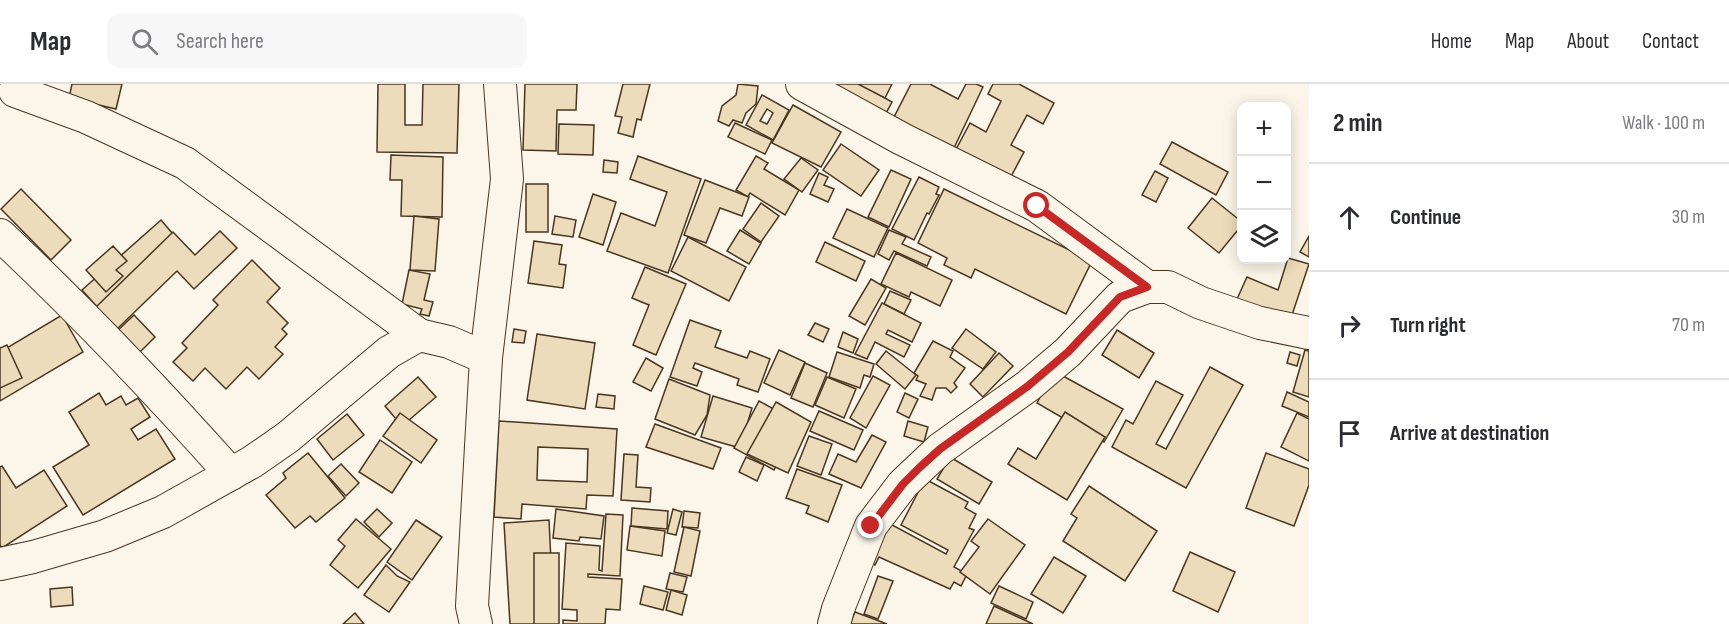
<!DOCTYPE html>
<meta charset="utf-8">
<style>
:root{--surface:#fff;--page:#f7f7f7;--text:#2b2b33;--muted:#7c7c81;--line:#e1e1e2}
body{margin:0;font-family:"Sofia Sans Condensed",sans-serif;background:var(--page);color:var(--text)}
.controls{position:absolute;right:18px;top:18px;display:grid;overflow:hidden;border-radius:12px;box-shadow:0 3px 15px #0003}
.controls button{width:54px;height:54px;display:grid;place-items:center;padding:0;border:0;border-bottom:2px solid var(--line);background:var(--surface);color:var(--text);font:30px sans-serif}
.stop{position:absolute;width:18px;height:18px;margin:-14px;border:4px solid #c62828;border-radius:50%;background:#fff}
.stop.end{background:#c62828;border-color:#fff;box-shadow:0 2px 6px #0008}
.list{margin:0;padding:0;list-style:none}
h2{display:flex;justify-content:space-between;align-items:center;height:78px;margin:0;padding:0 24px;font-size:26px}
h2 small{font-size:20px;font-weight:400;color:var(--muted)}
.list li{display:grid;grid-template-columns:39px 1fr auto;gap:18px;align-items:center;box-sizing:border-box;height:108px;padding:0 24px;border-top:2px solid var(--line)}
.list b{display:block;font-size:22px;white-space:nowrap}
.list em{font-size:20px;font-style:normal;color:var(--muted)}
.icon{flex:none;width:33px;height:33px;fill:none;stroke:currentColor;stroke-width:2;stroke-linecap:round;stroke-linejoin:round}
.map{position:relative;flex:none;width:1309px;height:540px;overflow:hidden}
header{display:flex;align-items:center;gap:36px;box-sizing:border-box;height:84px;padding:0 30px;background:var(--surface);border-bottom:2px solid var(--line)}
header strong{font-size:28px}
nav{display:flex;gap:33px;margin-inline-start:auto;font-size:21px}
.search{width:420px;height:54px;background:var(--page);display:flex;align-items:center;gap:15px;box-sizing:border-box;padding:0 21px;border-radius:12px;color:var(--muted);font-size:22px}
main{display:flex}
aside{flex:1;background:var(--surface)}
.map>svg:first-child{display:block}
</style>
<header>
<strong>Map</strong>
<div class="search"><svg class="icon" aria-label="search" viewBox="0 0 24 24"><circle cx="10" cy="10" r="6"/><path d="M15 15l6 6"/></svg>Search here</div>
<nav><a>Home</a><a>Map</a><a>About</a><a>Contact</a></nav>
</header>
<main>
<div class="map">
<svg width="1309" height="540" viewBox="0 0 1309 540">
<rect width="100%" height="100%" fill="#fbf6e9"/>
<g fill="#ecdcbc" stroke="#4a3520" stroke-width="1.5" fill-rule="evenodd">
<polygon points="72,0 122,0 116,25 69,14"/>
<polygon points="378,0 405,0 405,41 422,41 423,0 459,0 457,69 377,68"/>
<polygon points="525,0 577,0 576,26 557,26 556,67 523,66"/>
<polygon points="623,0 650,0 641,36 637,35 633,53 618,49 622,33 615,32"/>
<polygon points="738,0 758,2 756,20 746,29 742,39 733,36 729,42 718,37 722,22 736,11"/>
<polygon points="828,0 861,0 892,18 885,31"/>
<polygon points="858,0 892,0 885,14"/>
<polygon points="911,0 930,0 958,15 966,0 976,0 983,3 953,66 893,35"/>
<polygon points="993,0 1019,0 1054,19 1043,40 1027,31 1011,61 1024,68 1006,102 952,73 970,39 986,48 1001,17 988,10"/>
<path d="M762,11l27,15 -16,30 -27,-15zM767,25l6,4 -6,11 -7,-3z"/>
<polygon points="793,21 841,48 821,83 772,59"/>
<polygon points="735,39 772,56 765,70 728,53"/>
<polygon points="559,40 594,41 593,71 558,70"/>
<polygon points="1172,58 1228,88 1216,111 1160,80"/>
<polygon points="841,60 879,86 861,112 823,86"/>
<polygon points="391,71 443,73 442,133 401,132 402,96 390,96"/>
<polygon points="638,72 701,95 668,189 607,167 621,129 655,142 667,108 630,95"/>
<polygon points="756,72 768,79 764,85 799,106 785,131 750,109 748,113 736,106"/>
<polygon points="801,74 818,86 802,108 784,95"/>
<polygon points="604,76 618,78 617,89 603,88"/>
<polygon points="891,86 911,95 889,143 868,133"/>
<polygon points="1155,87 1168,94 1156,118 1142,111"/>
<polygon points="819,89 828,93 824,101 834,105 828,118 810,110"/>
<polygon points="919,93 939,103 936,110 939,111 929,130 927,129 914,156 892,145"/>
<polygon points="705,96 749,113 742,132 720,124 706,159 684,151"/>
<rect x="526" y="100" width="22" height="48"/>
<polygon points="21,105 71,156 51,176 1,125"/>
<polygon points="944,105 1092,177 1066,230 975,185 971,194 944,181 947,174 918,159"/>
<polygon points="593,110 616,118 603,161 579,153"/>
<polygon points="1212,114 1242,138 1242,141 1219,169 1188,144"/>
<polygon points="761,119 779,132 761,158 743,145"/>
<polygon points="847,125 888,144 874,173 833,154"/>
<polygon points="414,132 439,135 435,187 410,186"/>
<polygon points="555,132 576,136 573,153 552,150"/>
<polygon points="161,136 178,156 100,226 82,206"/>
<polygon points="740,146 761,159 749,180 727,167"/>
<polygon points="889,146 906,153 902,160 931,173 927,182 894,167 889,176 878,170"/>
<polygon points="220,147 237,164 194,205 177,187 116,246 95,224 173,148 195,171"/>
<polygon points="1309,152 1309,173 1300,168"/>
<polygon points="688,153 746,183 729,217 671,187"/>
<polygon points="534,157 562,161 559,180 566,181 563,204 528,199"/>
<polygon points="825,158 865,177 856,197 816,178"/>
<polygon points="113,162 127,177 116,186 123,192 106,208 86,186"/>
<polygon points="896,169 952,196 940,222 911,208 909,213 881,200"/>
<polygon points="1288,174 1309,180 1290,237 1237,215 1247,193 1278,206"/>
<polygon points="252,176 280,204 267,218 288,239 282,245 287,250 275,263 283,270 259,295 247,283 226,305 205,284 193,297 173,278 187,264 182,259 218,221 213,216"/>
<polygon points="645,183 686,200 656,271 633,261 649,221 632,214"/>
<polygon points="409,186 430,190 424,216 433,218 429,232 420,230 422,225 402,220"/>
<polygon points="871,195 886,204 865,241 849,232"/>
<polygon points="890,207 911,216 904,230 884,220"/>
<polygon points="882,219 921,239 912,258 888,246 886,250 910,261 904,273 875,258 867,275 855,270"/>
<polygon points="62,231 83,268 0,317 0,268"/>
<polygon points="134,231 155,253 136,272 115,249"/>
<polygon points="690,236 721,247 715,263 747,274 750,267 770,275 758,308 737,301 739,295 695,279 693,284 702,288 697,302 670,293"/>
<polygon points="815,239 829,245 823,258 808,251"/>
<polygon points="514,245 526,247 524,259 512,258"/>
<polygon points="966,245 996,268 983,285 952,264"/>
<polygon points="1117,246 1154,269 1139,294 1102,271"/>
<polygon points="843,248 858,255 853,269 838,263"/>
<polygon points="537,250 595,259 585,325 527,316"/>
<polygon points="933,257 953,267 950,273 965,284 954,299 957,303 951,309 946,304 936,304 932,316 920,312 926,300 916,296 918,292 914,289"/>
<polygon points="7,261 22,294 0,304 0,264"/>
<polygon points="779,266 805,278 790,311 764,299"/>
<polygon points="1305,266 1309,267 1309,313 1293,308"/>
<polygon points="886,267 916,291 905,305 876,280"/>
<polygon points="837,268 874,280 870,293 864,291 860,304 829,293"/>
<polygon points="1290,268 1300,271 1297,282 1287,279"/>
<polygon points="999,269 1013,282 983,313 970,300"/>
<polygon points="646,274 663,284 651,307 633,298"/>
<polygon points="805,279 827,289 813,323 791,314"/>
<polygon points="1210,283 1243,301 1186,404 1112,363 1126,336 1133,340 1156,297 1183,311 1156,360 1166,365"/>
<polygon points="1054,287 1123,325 1104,358 1037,319"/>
<polygon points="873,292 890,301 866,344 850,334"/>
<polygon points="418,293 436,313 402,342 385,322"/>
<polygon points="827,293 856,305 844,334 815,321"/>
<polygon points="669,295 710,311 707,331 695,351 655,335"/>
<polygon points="1287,308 1309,318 1309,333 1282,322"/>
<polygon points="99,309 106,321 121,312 126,321 138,314 150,333 131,345 138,356 156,345 175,375 83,431 53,383 89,361 69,328"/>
<polygon points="905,309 918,315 909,334 897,328"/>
<polygon points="598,310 615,312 614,325 596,323"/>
<polygon points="713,312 752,324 740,364 701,353"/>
<polygon points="759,317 799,339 774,386 734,364"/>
<polygon points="776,318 811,338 788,389 747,370"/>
<polygon points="819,327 863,346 854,366 810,347"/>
<polygon points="1065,328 1105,353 1067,416 1008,380 1018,364 1036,375"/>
<polygon points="400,329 437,356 421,379 383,352"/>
<polygon points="1297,329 1309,335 1309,377 1281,363"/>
<polygon points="347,330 364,351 333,376 317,355"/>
<path d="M499,337l118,8 -4,67 -26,-1 -1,14 -64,-5 -1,15 -27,-2zM538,363l50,2 -1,33 -50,-2z"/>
<polygon points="908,337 928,343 924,358 904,352"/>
<polygon points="655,340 721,364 713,385 646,363"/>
<polygon points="872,351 886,358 861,404 829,390 838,370 856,378"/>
<polygon points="809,352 832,360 821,391 797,382"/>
<polygon points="380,356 412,378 392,409 359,388"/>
<polygon points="308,369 345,414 316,438 310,432 295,444 266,411 286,394 283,389"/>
<polygon points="1266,369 1309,385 1309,401 1294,442 1246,424"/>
<polygon points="624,370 638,371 636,403 651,404 650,418 621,416"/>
<polygon points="746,373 764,381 757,397 739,388"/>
<polygon points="950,373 992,398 979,420 937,395"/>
<polygon points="341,380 359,399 346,412 328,392"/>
<polygon points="2,382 16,404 44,386 67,422 2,464 0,461 0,383"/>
<polygon points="797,385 842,401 828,438 806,429 809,422 786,414"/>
<polygon points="925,395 968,418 965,424 976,430 969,444 974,446 954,483 967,490 961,502 954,498 950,505 879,473 875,481 865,476 883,436 946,470 948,466 901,441"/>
<polygon points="1089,402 1157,447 1125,497 1063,457 1077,434 1071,430"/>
<polygon points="632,424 668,427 667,445 631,442"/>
<polygon points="377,425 392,439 379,453 364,438"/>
<polygon points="556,425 604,432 601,455 580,453 579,457 553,454"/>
<polygon points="673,425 682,428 676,451 667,449"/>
<polygon points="684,427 700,429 698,444 682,443"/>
<polygon points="606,430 623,431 620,492 588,490 588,493 622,495 620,526 606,525 605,540 563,540 563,536 577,537 577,526 562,525 566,459 600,462 599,486 602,487"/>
<polygon points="356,435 391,465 358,504 330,481 345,462 338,456"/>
<polygon points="988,435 1025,461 990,510 960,488 979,463 971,457"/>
<polygon points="416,436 442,453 412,496 387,478"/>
<polygon points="549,436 554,540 510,540 504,439"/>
<polygon points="630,442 665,447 662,472 627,466"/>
<polygon points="684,443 700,447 691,492 674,488"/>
<polygon points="1190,468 1235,488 1218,528 1173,507"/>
<rect x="534" y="469" width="25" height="71"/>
<polygon points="1054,473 1086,492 1063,529 1031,510"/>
<polygon points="386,481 397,492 410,498 389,528 364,511"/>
<polygon points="670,489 687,493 683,508 666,505"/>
<polygon points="878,492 893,497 878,535 864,530"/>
<polygon points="644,502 668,508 663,526 640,520"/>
<polygon points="999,502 1033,518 1026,535 991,519"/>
<polygon points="72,503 73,521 51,523 50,505"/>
<polygon points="671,506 687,511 682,531 666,526"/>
<polygon points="994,522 1033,540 986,540"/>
<polygon points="855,528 887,540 850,540"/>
<polygon points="355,529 364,540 343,540"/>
</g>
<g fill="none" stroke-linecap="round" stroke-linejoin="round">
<g stroke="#4a3520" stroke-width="34">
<g id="street">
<polyline points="802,0 902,55 1037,122 1147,203"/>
<polyline points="15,7 86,33 185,79 419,251"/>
<path d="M0,151c81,76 157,156 231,239"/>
<polyline points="0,480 33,473 105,452 163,428 252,378 288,353 389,268 419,251 449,258 486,274"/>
<polyline points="476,540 472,522 486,274 507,95 500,0"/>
<polyline points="834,540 838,525 871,442 903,400 940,365 1028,302 1068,268 1120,213 1147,203 1168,203 1201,219 1260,239 1309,249"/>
</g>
</g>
<use href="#street" stroke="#fbf6e9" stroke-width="32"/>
</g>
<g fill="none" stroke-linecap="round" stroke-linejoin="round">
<polyline stroke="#c62828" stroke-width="8" points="871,442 903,400 919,384 940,365 1028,302 1068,268 1120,213 1147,203 1037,122"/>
</g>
</svg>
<div class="controls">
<button>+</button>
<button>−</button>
<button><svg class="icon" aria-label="layers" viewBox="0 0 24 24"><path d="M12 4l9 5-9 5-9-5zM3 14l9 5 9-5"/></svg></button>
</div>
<div class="stop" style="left:1037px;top:122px"></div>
<div class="stop end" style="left:871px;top:442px"></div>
</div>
<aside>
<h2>2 min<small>Walk · 100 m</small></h2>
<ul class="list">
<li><svg class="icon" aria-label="ahead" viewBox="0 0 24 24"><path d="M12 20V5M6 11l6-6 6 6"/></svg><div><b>Continue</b></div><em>30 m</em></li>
<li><svg class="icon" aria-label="right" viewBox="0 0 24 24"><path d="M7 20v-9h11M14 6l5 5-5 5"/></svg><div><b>Turn right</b></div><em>70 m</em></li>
<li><svg class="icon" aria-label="arrive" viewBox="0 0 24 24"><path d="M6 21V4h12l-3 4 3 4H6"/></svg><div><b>Arrive at destination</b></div></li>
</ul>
</aside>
</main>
